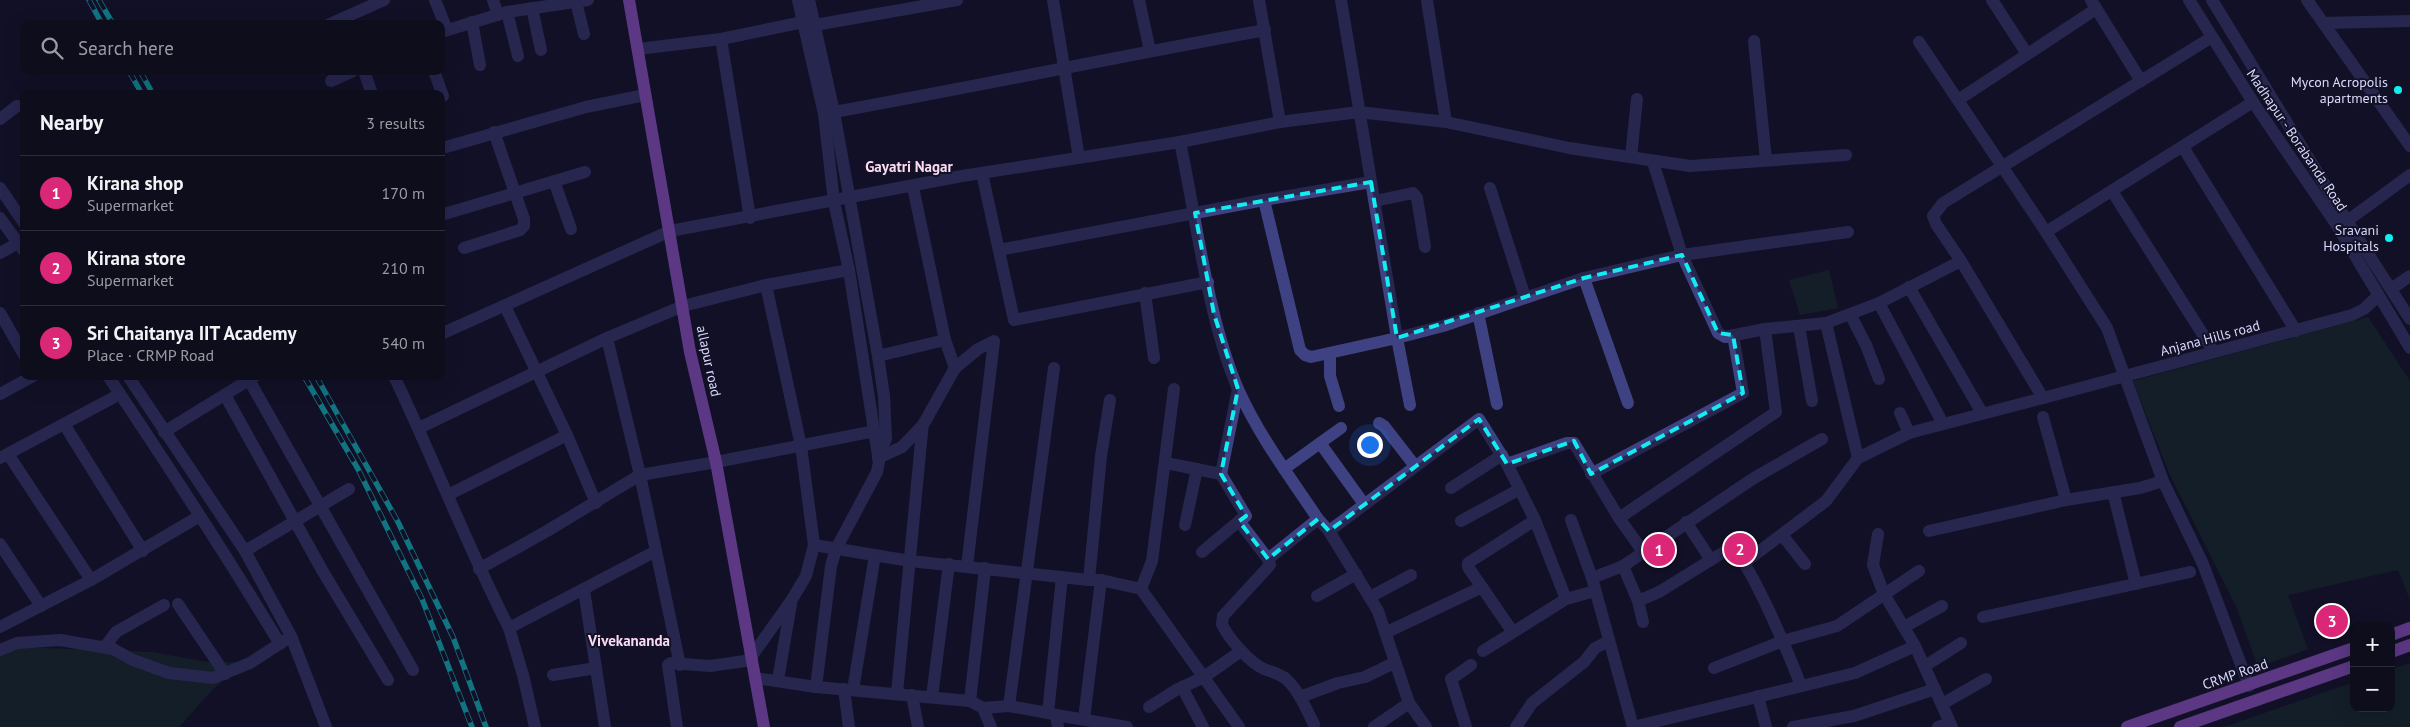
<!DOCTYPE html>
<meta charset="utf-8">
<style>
:root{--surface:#0e0d1c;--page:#171625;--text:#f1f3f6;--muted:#9b9ca3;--line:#2e2d3b;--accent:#db2777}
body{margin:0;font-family:"PT Sans",sans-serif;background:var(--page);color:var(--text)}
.controls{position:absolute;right:15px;bottom:15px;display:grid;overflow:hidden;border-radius:10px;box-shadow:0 5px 20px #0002}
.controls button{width:45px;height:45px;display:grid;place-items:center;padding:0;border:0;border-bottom:1px solid var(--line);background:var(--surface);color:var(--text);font:25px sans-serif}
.you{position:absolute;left:1369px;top:444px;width:18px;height:18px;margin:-12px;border:4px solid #fff;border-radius:50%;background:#1a73e8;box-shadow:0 0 0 8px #1a73e833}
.badge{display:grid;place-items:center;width:32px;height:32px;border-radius:50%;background:var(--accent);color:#fff;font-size:16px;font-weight:700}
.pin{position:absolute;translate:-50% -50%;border:2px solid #fff;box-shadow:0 1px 5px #0006}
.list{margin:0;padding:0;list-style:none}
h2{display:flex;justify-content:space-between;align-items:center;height:65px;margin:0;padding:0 20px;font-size:21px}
h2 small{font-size:16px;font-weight:400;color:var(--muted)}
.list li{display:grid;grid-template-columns:32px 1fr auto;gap:15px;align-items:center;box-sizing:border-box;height:75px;padding:0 20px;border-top:1px solid var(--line)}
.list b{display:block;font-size:19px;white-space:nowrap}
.list p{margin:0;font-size:16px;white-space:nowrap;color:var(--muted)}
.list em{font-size:16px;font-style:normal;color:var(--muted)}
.icon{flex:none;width:28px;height:28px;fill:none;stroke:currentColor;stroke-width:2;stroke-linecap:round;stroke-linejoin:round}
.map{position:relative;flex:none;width:2410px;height:727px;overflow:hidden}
.search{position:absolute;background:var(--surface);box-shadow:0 5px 20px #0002;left:20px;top:20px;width:425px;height:55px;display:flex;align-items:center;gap:12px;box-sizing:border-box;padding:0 18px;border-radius:10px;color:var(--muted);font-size:19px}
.panel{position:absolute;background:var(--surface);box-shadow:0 5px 20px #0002;left:20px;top:90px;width:425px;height:290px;border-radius:10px}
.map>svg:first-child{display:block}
</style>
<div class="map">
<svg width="2410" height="727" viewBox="0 0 2410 727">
<rect width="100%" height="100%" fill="#131126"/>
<g fill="#142f2c">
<polygon points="1829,270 1838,308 1800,315 1789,280"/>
<polygon points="2368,317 2410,381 2410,600 2398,570 2288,595 2308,649 2258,667 2236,606 2169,473 2133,381"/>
<polygon points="14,647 152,652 208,662 245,662 212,690 179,727 0,727 0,655"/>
<polygon points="2410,663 2410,727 2224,727 2354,682 2354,708 2391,708 2391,669"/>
</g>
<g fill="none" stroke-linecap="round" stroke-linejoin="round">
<g stroke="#3f4282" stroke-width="12">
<polyline points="435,0 447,30"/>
<polyline points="493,0 498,15"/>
<polyline points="798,0 824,114 834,202 849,270 879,462 877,472 836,549 831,566 816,687"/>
<polyline points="809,0 834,112 878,356 884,396 886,439 878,458"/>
<polyline points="1053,0 1079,158"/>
<polyline points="1139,0 1150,51"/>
<polyline points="1259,0 1280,122"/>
<polyline points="1341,0 1397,338 1443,326 1584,278 1682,255 1848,232"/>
<polyline points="1427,0 1446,122"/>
<polyline points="1992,0 2027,54"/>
<polyline points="2091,0 2141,81"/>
<polyline points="2189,0 2253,102 2338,227 2410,348"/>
<polyline points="2212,0 2347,221 2410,319"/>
<polyline points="2307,0 2410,146"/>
<polyline points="576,2 584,34"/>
<polyline points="532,8 541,50"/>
<polyline points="507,12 518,56"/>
<polyline points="472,22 480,65"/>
<polyline points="2323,23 2410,21"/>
<polyline points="330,24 384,0"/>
<polyline points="815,25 957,0"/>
<polyline points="441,32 507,12 588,0"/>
<polyline points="721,39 750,218"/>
<polyline points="1754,41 1766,160"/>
<polyline points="1919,42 2046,232 2107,328 2163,481 2203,564 2249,686"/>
<polyline points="638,49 721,39 803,22"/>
<polyline points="364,71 372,94"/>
<polyline points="434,71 443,96"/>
<polyline points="331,81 353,71"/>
<polyline points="1958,100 2096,9"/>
<path d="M834,112c144,-26 287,-56 431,-82"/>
<polyline points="0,119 17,106"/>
<polyline points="1180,142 1280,122 1359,112 1446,122 1569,148 1690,166 1846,155"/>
<polyline points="446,147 586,107 645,95"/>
<polyline points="2183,147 2296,331"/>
<polyline points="1631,157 1637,99"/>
<polyline points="1653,162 1682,255 1718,333 1725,337 1765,329 1826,323 1879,303 1961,261"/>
<polyline points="982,173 1014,320 1208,282"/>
<polyline points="554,181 571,229"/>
<polyline points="0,188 24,223"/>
<polyline points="1490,188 1525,297"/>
<polyline points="2112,191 2214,352"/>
<polyline points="1264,200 1300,350 1305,355 1311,357 1397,338 1410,405"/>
<polyline points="1375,201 1413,193 1417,198 1425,247"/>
<polyline points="441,215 585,172"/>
<polyline points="0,218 24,251"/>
<polyline points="2347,221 2410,175"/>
<polyline points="2046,232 2253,102"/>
<polyline points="464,248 520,230 524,226 524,219 494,132"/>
<polyline points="999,250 1264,200 1371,182"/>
<polyline points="0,253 18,243"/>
<polyline points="1584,278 1628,403"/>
<polyline points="766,285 801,446 814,545 910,561 1089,580"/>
<polyline points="1909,287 1982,413"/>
<polyline points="2391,289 2410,276"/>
<polyline points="1145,293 1154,358"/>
<polyline points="1879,303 1943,424"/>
<polyline points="505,306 567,435 596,503"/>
<polyline points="0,313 24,355"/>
<polyline points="1478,313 1497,404"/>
<polyline points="1850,314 1866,345 1879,379"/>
<polyline points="1826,323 1858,458"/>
<polyline points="1799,326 1812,401"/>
<path d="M441,334l229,-103 292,-55 218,-34c17,79 27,174 58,247 21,47 52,88 80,130l11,12 49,80 31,92 17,24"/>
<polyline points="607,338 640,475 680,665"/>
<polyline points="1330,353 1330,376 1339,406"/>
<polyline points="878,356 945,340"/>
<polyline points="955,368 978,349 994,341 967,566"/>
<path d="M108,376c59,88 117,177 172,268"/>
<polyline points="128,376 245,551 291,636 326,727"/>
<path d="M394,376c40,84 73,170 115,252l147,-77"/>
<polyline points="249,380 413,670"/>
<polyline points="1238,389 1221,474 1246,516 1239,521 1268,559"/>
<polyline points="0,394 33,376"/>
<polyline points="225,395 322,570 388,680"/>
<polyline points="2043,398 2352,315 2364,309 2378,296"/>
<polyline points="1900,413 1909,433"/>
<polyline points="2043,417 2066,500"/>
<polyline points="1379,423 1384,426 1415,466"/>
<polyline points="64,424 143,551"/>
<polyline points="419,428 607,338 683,306 766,285 849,270"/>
<polyline points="164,432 255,376"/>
<polyline points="1320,443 1364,504"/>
<polyline points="8,454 91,580"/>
<polyline points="0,458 120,394"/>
<polyline points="878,458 902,447 923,425"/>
<polyline points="1166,463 1221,474"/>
<polyline points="1507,464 1567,443 1574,443 1619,518 1644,553"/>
<polyline points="1284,469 1341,428"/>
<polyline points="1591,474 1743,393 1733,335"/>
<polyline points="1451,488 1502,455"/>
<polyline points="2113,492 2136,584"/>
<polyline points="448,495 567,435"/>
<polyline points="1619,518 1776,412 1765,329"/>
<polyline points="1571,520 1592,578 1633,727 1855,673 1915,646 1884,594 1873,565 1878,534"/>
<polyline points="1461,521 1520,489"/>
<polyline points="1686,522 1711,560"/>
<polyline points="1185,525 1197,469"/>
<polyline points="1329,531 1479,419 1507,464 1535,520 1566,599"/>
<polyline points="1929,531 2066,500 2140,488 2163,481"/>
<polyline points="1782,535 1805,564"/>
<polyline points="0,544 41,606"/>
<polyline points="245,551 349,489"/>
<polyline points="1202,552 1239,521"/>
<polyline points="1744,563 1826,501 1858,458 1909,433 2043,398 1961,261 1936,224 1933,216 1943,203 2212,37"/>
<polyline points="1623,566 1638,601 1643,622"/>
<polyline points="985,568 970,701 983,708 991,727"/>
<polyline points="479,569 547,531 640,475 716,462 875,431"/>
<polyline points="1592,578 1623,566 1754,478 1822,439"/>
<polyline points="1101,580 1141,589 1239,727"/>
<polyline points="1141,589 1152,561 1174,389"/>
<polyline points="584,590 605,727"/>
<polyline points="1317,596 1356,574"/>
<polyline points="1370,597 1411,575"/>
<path d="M1638,601l21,-9 68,-42 5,-1c18,11 60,113 69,137"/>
<polyline points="178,604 225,674"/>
<polyline points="1983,617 2190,572"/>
<polyline points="0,627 91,580 198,517"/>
<polyline points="1904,627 1942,606"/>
<polyline points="509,628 523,675 535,727"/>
<polyline points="1512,631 1468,567 1468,563 1535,520"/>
<polyline points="1385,633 1482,587"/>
<polyline points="1915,646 1952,727"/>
<polyline points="105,647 116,632 164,605"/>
<polyline points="0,650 17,643 60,640 113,649 133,660 169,673 213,678 250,663 287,639"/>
<polyline points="1483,651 1566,599 1595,591"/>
<polyline points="751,657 791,601 806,576 814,545"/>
<polyline points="1925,666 1961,643"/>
<polyline points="1714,668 1783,641 1837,626 1919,571"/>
<polyline points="553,675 596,668"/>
<polyline points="755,678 816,687 970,701"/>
<polyline points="778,680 791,604"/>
<polyline points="1182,687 1203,727"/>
<polyline points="844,689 849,727"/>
<polyline points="853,690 875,555"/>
<polyline points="897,693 922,432 923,425 955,368 945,340 913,187"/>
<polyline points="912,695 918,727"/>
<polyline points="1758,696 1766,727"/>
<polyline points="932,697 949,564"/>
<polyline points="1300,697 1338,683 1365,677 1394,663"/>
<polyline points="1942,704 1986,679"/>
<polyline points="1009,706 1054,368"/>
<polyline points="1149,707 1176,690 1204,677 1241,651"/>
<polyline points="983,708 1009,706 1048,713"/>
<polyline points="1056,715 1127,727"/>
<polyline points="1084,719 1101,580 1089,580 1101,456 1110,400"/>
<path d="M1314,724c-8,-15 -15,-34 -29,-46 -7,-5 -13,-6 -21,-9 -14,-6 -36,-31 -42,-45l1,-8 47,-51 -2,-6 50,-40"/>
<polyline points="677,727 668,665 671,663 710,666 752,660"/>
<polyline points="1058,727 1056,715 1048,713 1062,577"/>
<polyline points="1374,727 1409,703"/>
<polyline points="1466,727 1451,679 1471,665"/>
<polyline points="1516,727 1532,703 1584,662 1595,648 1609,641"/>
<polyline points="1793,727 1854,716 1935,689"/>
<polyline points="1938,727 1950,723"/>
</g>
<g stroke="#b366f5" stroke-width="12">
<polyline points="629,0 690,352 716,462 764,727"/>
<polyline points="2391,635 2410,628"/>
<polyline points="2391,652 2410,645"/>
<polyline points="2127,727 2354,648"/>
<polyline points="2180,727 2354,666"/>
</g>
<g stroke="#11edf0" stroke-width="5.5">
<g id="rail">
<polyline points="89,0 102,24"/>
<polyline points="99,0 113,24"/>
<polyline points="129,71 142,94"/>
<polyline points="140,71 153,94"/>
<polyline points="304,376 358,469 422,599 472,727"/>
<polyline points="316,376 398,522 453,637 486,727"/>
</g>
</g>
<use href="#rail" stroke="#131126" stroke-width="4" stroke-dasharray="11" stroke-linecap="butt"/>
</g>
<path d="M0 0H2410V727H0ZM1371,182l26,156 187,-60 98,-23 36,78 15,2 10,58 -152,81 -17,-33 -67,23 -28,-45 -150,112 -11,-12 -50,40 -29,-38 7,-5 -25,-42 17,-85 -24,-75 -19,-101z" fill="#131126" fill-opacity=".55" fill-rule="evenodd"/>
<path fill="none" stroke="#11edf0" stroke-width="4" stroke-dasharray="10 6" stroke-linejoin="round" d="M1371,182l26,156 187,-60 98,-23 36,78 15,2 10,58 -152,81 -17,-33 -67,23 -28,-45 -150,112 -11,-12 -50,40 -29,-38 7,-5 -25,-42 17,-85 -24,-75 -19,-101z"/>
<g fill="#11edf0" stroke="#131126" stroke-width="2">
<circle cx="2398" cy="90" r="5"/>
<circle cx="2389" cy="238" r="5"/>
</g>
<g text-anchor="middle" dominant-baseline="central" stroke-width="4" stroke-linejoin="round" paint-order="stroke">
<g font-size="14" fill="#d9d8fd" stroke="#131126" text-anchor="end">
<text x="2388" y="82">Mycon Acropolis<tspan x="2388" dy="16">apartments</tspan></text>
<text x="2379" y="230">Sravani<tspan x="2379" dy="16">Hospitals</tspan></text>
</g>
<g font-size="14" fill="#d9d8fd" stroke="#131126">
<text transform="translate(2297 140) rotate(56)">Madhapur - Borabanda Road</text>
<text transform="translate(2210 338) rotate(-15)">Anjana Hills road</text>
<text transform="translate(709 361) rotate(78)">allapur road</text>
<text transform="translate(2235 674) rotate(-19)">CRMP Road</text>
</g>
<g font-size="15" font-weight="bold" fill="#fddaf3" stroke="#131126">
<text x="909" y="166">Gayatri Nagar</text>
<text x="629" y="640">Vivekananda</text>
</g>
</g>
</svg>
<div class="controls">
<button>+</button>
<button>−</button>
</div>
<div class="you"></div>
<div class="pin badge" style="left:1659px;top:550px">1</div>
<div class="pin badge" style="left:1740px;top:549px">2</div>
<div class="pin badge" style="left:2332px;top:621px">3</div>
<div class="search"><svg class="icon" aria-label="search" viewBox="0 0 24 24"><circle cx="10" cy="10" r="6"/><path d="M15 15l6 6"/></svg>Search here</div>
<section class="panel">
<h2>Nearby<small>3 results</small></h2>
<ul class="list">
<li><span class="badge">1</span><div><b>Kirana shop</b><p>Supermarket</p></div><em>170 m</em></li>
<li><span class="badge">2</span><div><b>Kirana store</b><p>Supermarket</p></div><em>210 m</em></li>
<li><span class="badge">3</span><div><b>Sri Chaitanya IIT Academy</b><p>Place · CRMP Road</p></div><em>540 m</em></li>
</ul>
</section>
</div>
